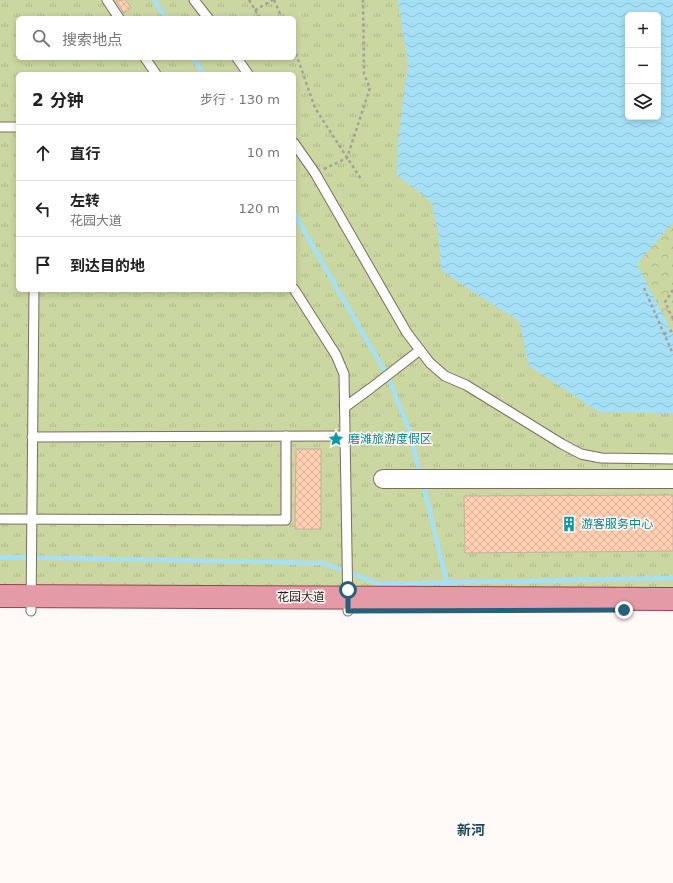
<!DOCTYPE html>
<html lang="zh">
<meta charset="utf-8">
<style>
:root{--surface:#fff;--page:#f6f6f6;--text:#222;--muted:#767676;--line:#e0e0e0}
body{margin:0;font-family:"DejaVu Sans","Noto Sans SC",sans-serif;background:var(--page);color:var(--text)}
.controls{position:absolute;right:12px;top:12px;display:grid;overflow:hidden;border-radius:6px;box-shadow:0 2px 6px #0003}
.controls button{width:36px;height:36px;display:grid;place-items:center;padding:0;border:0;border-bottom:1px solid var(--line);background:var(--surface);color:var(--text);font:20px sans-serif}
.stop{position:absolute;width:12px;height:12px;margin:-9px;border:3px solid #285f7a;border-radius:50%;background:#fff}
.stop.end{background:#285f7a;border-color:#fff;box-shadow:0 1px 4px #0008}
.list{margin:0;padding:0;list-style:none}
h2{display:flex;justify-content:space-between;align-items:center;height:52px;margin:0;padding:0 16px;font-size:17px}
h2 small{font-size:13px;font-weight:400;color:var(--muted)}
.list li{display:grid;grid-template-columns:26px 1fr auto;gap:12px;align-items:center;box-sizing:border-box;height:56px;padding:0 16px;border-top:1px solid var(--line)}
.list b{display:block;font-size:15px;white-space:nowrap}
.list p{margin:0;font-size:13px;white-space:nowrap;color:var(--muted)}
.list em{font-size:13px;font-style:normal;color:var(--muted)}
.icon{flex:none;width:22px;height:22px;fill:none;stroke:currentColor;stroke-width:2;stroke-linecap:round;stroke-linejoin:round}
.map{position:relative;flex:none;width:673px;height:883px;overflow:hidden}
.search{position:absolute;background:var(--surface);box-shadow:0 2px 6px #0003;left:16px;top:16px;width:280px;height:44px;display:flex;align-items:center;gap:10px;box-sizing:border-box;padding:0 14px;border-radius:6px;color:var(--muted);font-size:15px}
.panel{position:absolute;background:var(--surface);box-shadow:0 2px 6px #0003;left:16px;top:72px;width:280px;height:220px;border-radius:6px}
.map>svg:first-child{display:block}
</style>
<div class="map">
<svg width="673" height="883" viewBox="0 0 673 883">
<defs>
<pattern id="grass-tufts" width="24" height="20" patternUnits="userSpaceOnUse"><rect width="24" height="20" fill="#cbd7a0"/><path d="M3 7l-1-3M5 7V3M7 7l1-3M15 17l-1-3M17 17v-4M19 17l1-3" fill="none" stroke="#aeb889"/></pattern>
<pattern id="forest-crowns" width="20" height="18" patternUnits="userSpaceOnUse"><rect width="20" height="18" fill="#cbd7a0"/><path d="M2 6a3 3 0 1 1 6 0M12 15a3 3 0 1 1 6 0" fill="none" stroke="#aeb889"/></pattern>
<pattern id="water-waves" width="16" height="10" patternUnits="userSpaceOnUse"><rect width="16" height="10" fill="#a5e0f6"/><path d="M0 5q4-4 8 0t8 0" fill="none" stroke="#8ec0d2"/></pattern>
<pattern id="building-cross-hatch" width="8" height="8" patternUnits="userSpaceOnUse"><rect width="8" height="8" fill="#fed0b1"/><path d="M0 0l8 8M0 8l8-8" fill="none" stroke="#dab298"/></pattern>
</defs>
<rect width="100%" height="100%" fill="#fffaf7"/>
<path fill="url(#grass-tufts)" fill-rule="evenodd" d="M0,0h673v588l-673,-1zM628,15h30v102h-30zM18,18h276v40h-276zM18,74h276v216h-276z"/>
<polygon fill="url(#forest-crowns)" points="673,223 673,334 640,270 638,265 641,259"/>
<path fill="url(#water-waves)" fill-rule="evenodd" d="M398,0h275v223l-32,36 -3,6 2,5 33,64v79l-74,-1 -70,-46 -10,-45 -46,-29 -32,-22 -3,-38 -7,-30 -34,-27 1,-33 10,-79zM628,15h30v102h-30z"/>
<g fill="none" stroke-linecap="round" stroke-linejoin="round">
<g stroke="#a5e0f6" stroke-width="4.5">
<polyline points="154,0 166,18"/>
<polyline points="193,58 204,74"/>
<polyline points="294,213 388,377 409,429 420,474"/>
<polyline points="423,483 447,583"/>
<polyline points="0,557 323,563 380,584 673,578"/>
</g>
</g>
<g fill="url(#building-cross-hatch)" stroke="#c6b0a1">
<polygon points="116,0 126,0 131,8 124,13"/>
<polygon points="296,449 321,449 321,529 295,529"/>
<polygon points="673,495 673,551 465,553 464,496"/>
</g>
<g fill="none" stroke-linecap="round" stroke-linejoin="round">
<g stroke="#806b5e" stroke-width="11">
<g id="lane">
<polyline points="107,0 119,18"/>
<polyline points="194,0 208,18"/>
<polyline points="145,58 156,74"/>
<polyline points="237,58 248,74"/>
<polyline points="0,127 18,127"/>
<polyline points="294,143 315,173 407,333 430,363 445,376 466,385 562,444 581,454 601,458 673,459"/>
<polyline points="294,289 336,355 344,374 348,611"/>
<polyline points="345,407 371,388 420,350"/>
<polyline points="32,437 345,436"/>
<polyline points="0,519 286,520 286,436"/>
<polyline points="31,611 34,290"/>
</g>
</g>
<g stroke="#806b5e" stroke-width="20">
<polyline id="street" points="383,479 673,479"/>
</g>
<g stroke="#95444e" stroke-width="24">
<polyline id="primary" points="0,596 673,599"/>
</g>
<g stroke="#a6a09c" stroke-width="2.5" stroke-dasharray="3 3" stroke-linecap="butt">
<polyline points="249,0 260,18"/>
<polyline points="274,0 282,18"/>
<polyline points="255,10 273,0"/>
<polyline points="294,48 315,108 361,179"/>
<polyline points="324,169 347,158 370,88 364,74 363,0"/>
<polyline points="644,288 673,354"/>
<polyline points="673,290 665,302 673,319"/>
<polyline points="664,334 673,330"/>
</g>
<use href="#lane" stroke="#fff" stroke-width="9"/>
<use href="#street" stroke="#fff" stroke-width="18"/>
<use href="#primary" stroke="#e49ba7" stroke-width="22"/>
</g>
<g fill="none" stroke-linecap="round" stroke-linejoin="round">
<polyline stroke="#285f7a" stroke-width="5" points="348,590 348,611 624,610"/>
</g>
<defs>
<g id="sight-bare" transform="scale(1.2)"><path d="M0-6L1.8-2.2L6-1.7L2.9 1.2L3.7 5.4L0 3.3L-3.7 5.4L-2.9 1.2L-6-1.7L-1.8-2.2Z" fill="#0f9aa8" stroke="#fffaf7" stroke-width="2.5" paint-order="stroke"/></g>
<g id="building-bare" transform="scale(1.2)"><path d="M-4-6H4V6H1V3H-1V6H-4ZM-2.5-4.3h1.7v1.8h-1.7ZM.8-4.3h1.7v1.8H.8ZM-2.5-1h1.7V.8h-1.7ZM.8-1h1.7V.8H.8Z" fill="#0f9aa8" stroke="#fffaf7" stroke-width="2.5" paint-order="stroke"/></g>
</defs>
<g fill-rule="evenodd">
<use href="#sight-bare" x="336" y="439"/>
<use href="#building-bare" x="569" y="524"/>
</g>
<g text-anchor="middle" dominant-baseline="central" stroke-width="3" stroke-linejoin="round" paint-order="stroke">
<g font-size="12" fill="#0d838f" stroke="#fffaf7" text-anchor="start">
<text x="348" y="439">磨滩旅游度假区</text>
<text x="581" y="524">游客服务中心</text>
</g>
<g font-size="12" fill="#251c17" stroke="#fffaf7">
<text x="301" y="597">花园大道</text>
</g>
<g font-size="14" font-weight="bold" fill="#1b485d" stroke="#fffaf7">
<text x="471" y="830">新河</text>
</g>
</g>
</svg>
<div class="controls">
<button>+</button>
<button>−</button>
<button><svg class="icon" aria-label="layers" viewBox="0 0 24 24"><path d="M12 4l9 5-9 5-9-5zM3 14l9 5 9-5"/></svg></button>
</div>
<div class="stop" style="left:348px;top:590px"></div>
<div class="stop end" style="left:624px;top:610px"></div>
<div class="search"><svg class="icon" aria-label="search" viewBox="0 0 24 24"><circle cx="10" cy="10" r="6"/><path d="M15 15l6 6"/></svg>搜索地点</div>
<section class="panel">
<h2>2 分钟<small>步行 · 130 m</small></h2>
<ul class="list">
<li><svg class="icon" aria-label="ahead" viewBox="0 0 24 24"><path d="M12 20V5M6 11l6-6 6 6"/></svg><div><b>直行</b></div><em>10 m</em></li>
<li><svg class="icon" aria-label="left" viewBox="0 0 24 24"><path d="M17 20v-9H6M10 6l-5 5 5 5"/></svg><div><b>左转</b><p>花园大道</p></div><em>120 m</em></li>
<li><svg class="icon" aria-label="arrive" viewBox="0 0 24 24"><path d="M6 21V4h12l-3 4 3 4H6"/></svg><div><b>到达目的地</b></div></li>
</ul>
</section>
</div>
